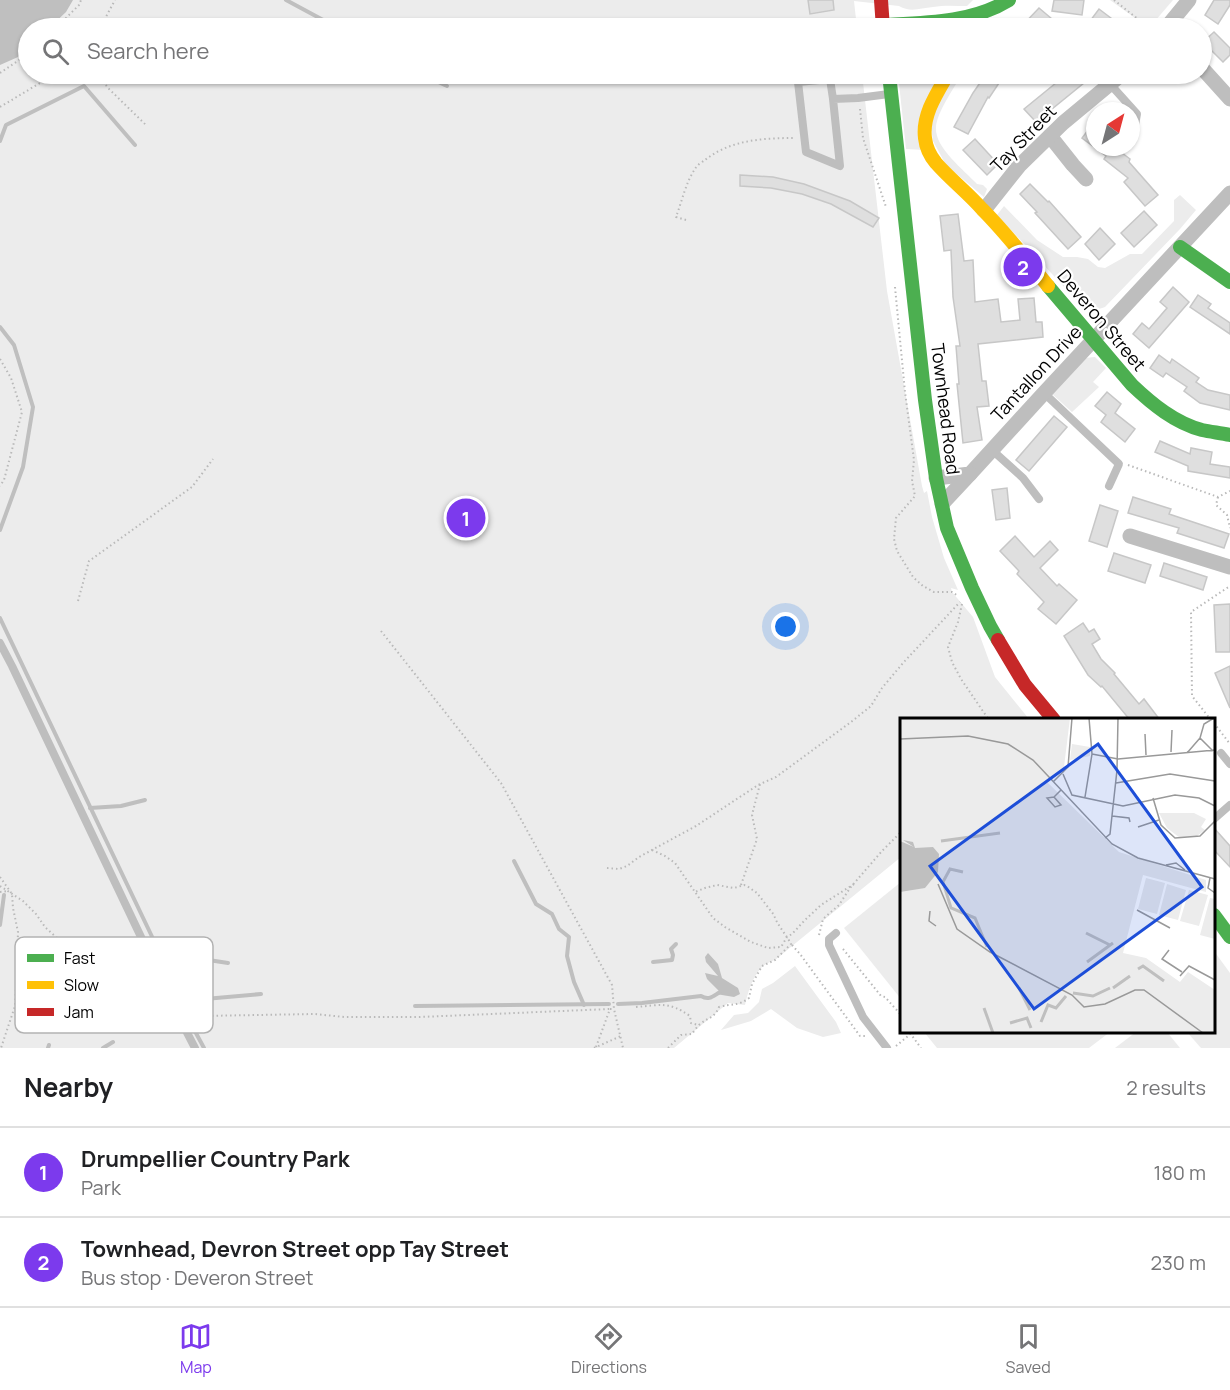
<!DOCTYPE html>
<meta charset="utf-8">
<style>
:root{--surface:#fff;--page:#f6f6f6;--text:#202124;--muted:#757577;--line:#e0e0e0;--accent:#7c3aed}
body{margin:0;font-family:Manrope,sans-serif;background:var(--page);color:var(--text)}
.compass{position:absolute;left:1086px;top:102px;width:54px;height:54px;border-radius:50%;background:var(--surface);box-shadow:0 2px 4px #0004;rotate:36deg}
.you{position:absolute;left:786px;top:627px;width:21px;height:21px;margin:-15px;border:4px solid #fff;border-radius:50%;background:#1a73e8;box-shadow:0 0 0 9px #1a73e833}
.badge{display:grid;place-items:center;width:39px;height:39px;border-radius:50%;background:var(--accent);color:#fff;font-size:20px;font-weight:700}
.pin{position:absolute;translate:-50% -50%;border:3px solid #fff;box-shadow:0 2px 6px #0006}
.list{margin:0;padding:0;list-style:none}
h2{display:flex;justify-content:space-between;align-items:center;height:78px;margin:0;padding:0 24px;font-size:26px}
h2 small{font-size:20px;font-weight:400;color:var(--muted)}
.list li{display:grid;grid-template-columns:39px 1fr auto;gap:18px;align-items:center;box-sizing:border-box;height:90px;padding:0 24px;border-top:2px solid var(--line)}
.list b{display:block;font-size:22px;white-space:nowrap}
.list p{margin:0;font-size:20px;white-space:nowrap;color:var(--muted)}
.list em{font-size:20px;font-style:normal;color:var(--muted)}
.icon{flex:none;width:33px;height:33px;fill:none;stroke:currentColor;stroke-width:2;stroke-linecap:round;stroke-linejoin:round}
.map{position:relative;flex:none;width:1230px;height:1048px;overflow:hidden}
.search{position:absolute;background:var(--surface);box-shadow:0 2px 4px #0004;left:18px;right:18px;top:18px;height:66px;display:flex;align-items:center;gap:15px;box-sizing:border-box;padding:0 21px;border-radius:33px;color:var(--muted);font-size:22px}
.sheet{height:258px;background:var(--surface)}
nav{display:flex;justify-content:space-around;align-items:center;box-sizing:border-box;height:84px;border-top:2px solid var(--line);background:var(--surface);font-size:16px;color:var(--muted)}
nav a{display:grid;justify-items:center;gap:3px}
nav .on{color:var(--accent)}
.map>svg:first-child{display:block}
</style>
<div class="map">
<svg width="1230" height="1048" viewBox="0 0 1230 1048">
<rect width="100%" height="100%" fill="#fff"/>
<g fill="#ececec">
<path d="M0,0h973l-6,6c-11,0 -23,-1 -34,1 -13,1 -22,6 -34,-1l-45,-5 3,27h-829v46h834l25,217 35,195 2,7 3,-2 5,26 12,41 14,32 -7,-2 1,4 21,25 22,60 34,42 -127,1 -1,137 -126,103c-5,2 -11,4 -14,8 -9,10 -13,24 -16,37l-17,-2 -54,45h-674z"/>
<polygon points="1110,0 1173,0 1149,28"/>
<polygon points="898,74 939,74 924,150 906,149"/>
<path d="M954,74h8c-7,13 -26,39 -26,54 -1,20 28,42 41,56l6,1 4,4 -3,8 -38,-32 -13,-24 -3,-21z"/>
<path d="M1180,195l16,15 -16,19 -75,78c-10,4 -16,3 -25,-3l-83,-89 7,-9 33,34 26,17h14l11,2 10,8 7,1 25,-14h12l32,-33v-21z"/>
<polygon points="1095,357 1106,368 1093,382 1099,387 1072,412 1051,393 1085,358"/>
<polygon points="901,882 901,999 844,928"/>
<polygon points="1214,951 1230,973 1230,1048 1201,1048 1187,1032 1214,1032"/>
<polygon points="795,966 836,1022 841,1033 823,1037 797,1028 771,1009 751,1021 721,1030 734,1015 748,1013 759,1002 762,989 773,983"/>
<polygon points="924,1032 1110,1032 1089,1048 937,1048"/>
<polygon points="1136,1032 1167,1032 1180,1048 1115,1048"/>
</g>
<g fill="#bfbfbf">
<polygon points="0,0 73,0 66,12 49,28 28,28 28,47 18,57 0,65"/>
<polygon points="708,953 718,964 722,978 738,988 740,994 734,997 716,994 719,991 707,979 705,973 718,976 706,962 705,957"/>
</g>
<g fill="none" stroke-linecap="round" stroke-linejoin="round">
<g stroke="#bfbfbf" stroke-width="4">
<polyline points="286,0 338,28"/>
<polyline points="421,74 447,86"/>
<polyline points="0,141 6,125 84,86 135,145"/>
<polyline points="0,327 14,345 33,407 23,467 0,530"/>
<polyline points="0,618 156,945 164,957"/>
<polyline points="90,808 121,806 145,800"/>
<polyline points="514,861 536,904 552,914 559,929 569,937 567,956 574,982 584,1005"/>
<polyline points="0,925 4,895"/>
<polyline points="653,962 672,960 673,955 671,949 676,944"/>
<polyline points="182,1001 261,994"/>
<path d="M618,1004l24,-1 59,-7c8,5 12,0 19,-4"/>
<polyline points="415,1006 609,1004"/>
<polyline points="48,1048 49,1045"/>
<polyline points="103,1048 113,1042"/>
<polyline points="204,1048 190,1022 163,958 202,959 228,963"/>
</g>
</g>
<g fill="#dfdfdf" stroke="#c7c7c7" stroke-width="1.5">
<polygon points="808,0 833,0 834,10 810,14"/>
<polygon points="1054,0 1084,0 1082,15 1052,11"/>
<polygon points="1214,0 1230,0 1230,5 1218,24 1205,15"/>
<polygon points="1039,8 1052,19 1043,28 1020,28"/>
<polygon points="1099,9 1124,28 1099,28 1090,21"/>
<polygon points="1214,32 1230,48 1230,55 1223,62 1203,42"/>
<polygon points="986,74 1005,74 989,98 988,97 968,134 954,127 973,93"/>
<polygon points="1067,74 1095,74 1036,122 1024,109"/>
<polygon points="1095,121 1095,147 1114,147 1130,159 1129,162 1158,195 1145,206 1124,182 1128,178 1104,159 1106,156 1082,138"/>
<polygon points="975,139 998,164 987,175 963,150"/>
<polygon points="740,175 773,177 804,184 850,201 879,218 873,227 831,204 802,194 771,188 740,186"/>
<polygon points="1030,184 1048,202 1049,201 1081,237 1068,249 1035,213 1037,212 1020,194"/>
<polygon points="1144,211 1157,225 1134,247 1121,233"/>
<polygon points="958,214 964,261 973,260 975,302 998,299 1001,322 1020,320 1018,299 1034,298 1036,322 1042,322 1043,337 978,344 982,381 986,381 989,406 977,407 982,440 963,443 957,384 959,384 956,346 960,346 953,297 951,250 944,251 940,216"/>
<polygon points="1100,228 1115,244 1099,260 1085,244"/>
<polygon points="1173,287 1189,302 1149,348 1133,334 1142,323 1149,329 1167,308 1160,302"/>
<polygon points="1198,295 1211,304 1208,308 1230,323 1230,334 1190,307"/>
<polygon points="1159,355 1170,363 1172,359 1199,378 1196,382 1208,390 1230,395 1230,410 1200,403 1184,391 1187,387 1166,373 1163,377 1150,368"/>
<polygon points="1107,392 1121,404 1115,413 1135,429 1125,442 1101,422 1106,415 1095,406"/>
<polygon points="1054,416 1067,427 1029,471 1016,460"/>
<polygon points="1160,441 1190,454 1191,448 1212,452 1210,464 1230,467 1230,478 1188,471 1188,466 1155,452"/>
<polygon points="1007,488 1010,518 996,520 992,490"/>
<polygon points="1133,497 1171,509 1169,514 1229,534 1224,548 1177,533 1179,528 1128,513"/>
<polygon points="1100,505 1118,511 1107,547 1089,541"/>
<polygon points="1015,536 1034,557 1050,541 1058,550 1040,568 1057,586 1059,584 1077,600 1056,624 1038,609 1044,602 1017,574 1019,571 1000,551"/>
<polygon points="1114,553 1151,565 1145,583 1108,571"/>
<polygon points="1164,563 1207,577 1203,590 1160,576"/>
<polygon points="1230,604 1230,652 1216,652 1214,605"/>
<polygon points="1083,623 1089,632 1094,629 1100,639 1092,644 1101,659 1115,673 1114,674 1139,704 1144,699 1160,720 1130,720 1102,686 1101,687 1088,675 1064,636"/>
<polygon points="1230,666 1230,708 1215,673"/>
<polygon points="1214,828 1230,846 1230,867 1214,850"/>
</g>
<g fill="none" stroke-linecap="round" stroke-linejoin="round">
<g stroke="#b9b9b9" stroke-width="2" stroke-dasharray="1.5 3" stroke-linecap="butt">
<polyline points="1114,0 1149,28"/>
<polyline points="56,28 79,5 81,0"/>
<polyline points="100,28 115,0"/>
<polyline points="1000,28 1006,22"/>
<polyline points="0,73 28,54"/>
<polyline points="98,74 108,88 147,126"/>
<polyline points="0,107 55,74"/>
<polyline points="860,109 863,138 886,207"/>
<path d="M686,220l-10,-3c6,-16 10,-35 19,-48 2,-4 7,-7 10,-9 25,-20 58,-22 89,-22"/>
<polyline points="895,287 905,392 914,460 912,481 915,496 896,518 894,539 897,551 913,577 923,586 934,592 952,592 958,596"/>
<polyline points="0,359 11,378 22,412 4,480 0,486"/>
<polyline points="1128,465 1218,497 1230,491"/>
<polyline points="1218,497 1216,505 1227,515 1230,528"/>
<polyline points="78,601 89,561 192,487 213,459"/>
<polyline points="962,604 958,622 948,647 952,662 961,679 989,720"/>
<polyline points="381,631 501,783 612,985 614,1009 623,1048"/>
<polyline points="1211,720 1192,696 1191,612 1230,586"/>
<polyline points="1214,723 1230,744"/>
<polyline points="652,850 665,856 675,863 713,918 725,927 751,942 768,948 781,947 787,937 792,934 805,920 821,905 854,884"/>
<polyline points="607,868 619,869 627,866 639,857 696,826 758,785 776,777 851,722 871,706 882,688 903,663 960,602"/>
<polyline points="0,877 12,894 13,908 18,932 17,968 15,1006 1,1048"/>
<polyline points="741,885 757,839 752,815 760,784"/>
<polyline points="0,886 23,901 36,914 45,927 67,947 87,970 114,983 150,982"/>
<polyline points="0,892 8,891"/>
<polyline points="819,935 823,919 839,905 850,888 882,851 902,831"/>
<polyline points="792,945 800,954 860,1036 866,1036"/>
<polyline points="843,949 881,996 885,997 902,1016"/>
<path d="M636,1007c25,-2 32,-6 54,9l1,7 7,2"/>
<polyline points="190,1019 200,1016 315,1014 344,1017 420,1017 610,1009"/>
<polyline points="910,1033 921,1048"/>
<polyline points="896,1046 908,1036 911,1032"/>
<polyline points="596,1047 610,1009 614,1009"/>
<polyline points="594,1048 621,1036"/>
<path d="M668,1048l13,-13 11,-1c1,-2 6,-8 7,-9 9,-8 15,-6 20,-18 13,-4 18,0 30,-9l3,-14 10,-18 13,-6 16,-16c-5,-10 -14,-19 -17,-29l-17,-22 -10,-7 -3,-1 -10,3 -17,-3 -12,3 -10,4"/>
</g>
<g stroke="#bebebe" stroke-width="8">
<polyline points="1110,84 1137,114 1135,125"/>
<polyline points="833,99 830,79 798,82 806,152 840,166 833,99 858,98 889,94"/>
<polyline points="1044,393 1119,464 1109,486"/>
<polyline points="992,450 1023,478 1039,499"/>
<polyline points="0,643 12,666 181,1021 195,1048"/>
<polyline points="1221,753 1230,764"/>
<polyline points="1214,819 1230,805"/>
<polyline points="836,933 829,939 829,945 863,1017 887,1048"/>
</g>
<g stroke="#bebebe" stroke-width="15">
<polyline points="1166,28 1189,0"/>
<polyline points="1202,68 1230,99"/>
<polyline points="1050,136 1073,165 1086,179"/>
<polyline points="984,210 1019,166 1063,123 1122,74"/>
<polyline points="936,478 970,474 1044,393 1230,193"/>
<polyline points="942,504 970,474"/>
<polyline points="1130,536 1230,567"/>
</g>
<g stroke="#4caf50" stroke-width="14">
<path d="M883,25c42,-2 89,-2 126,-25"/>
<polyline points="889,74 925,400 936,478 947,528 972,588 990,626 998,640"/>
<polyline points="1180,247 1230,282"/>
<path d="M1048,286l84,99c20,19 43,38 70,45 9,2 19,3 28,5"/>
<polyline points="1214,915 1230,937"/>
</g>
<path stroke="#ffc107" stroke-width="14" d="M948,74c-11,19 -26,41 -23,64 1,9 6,19 11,25 14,16 32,30 46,46 24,24 45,51 66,77"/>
<g stroke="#c62828" stroke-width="14">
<polyline points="881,0 883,28"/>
<polyline points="998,640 1025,685 1054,720"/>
</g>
</g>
<g text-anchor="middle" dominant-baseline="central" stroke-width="4.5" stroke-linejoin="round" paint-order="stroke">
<g font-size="18" fill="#000" stroke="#fff">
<text transform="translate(1023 138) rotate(-46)">Tay Street</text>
<text transform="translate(1102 320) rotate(50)">Deveron Street</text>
<text transform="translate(1036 373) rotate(-47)">Tantallon Drive</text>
<text transform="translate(946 409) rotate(83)">Townhead Road</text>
</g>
</g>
<g transform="translate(900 718)">
<rect width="315" height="315" fill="#fff"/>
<path d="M0,0h170l-6,49 -17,15 72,70 87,28v12l-63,-17 -20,78 23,5 34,24 8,-10 27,18v43h-315zM172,26l18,3v9l-20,4zM259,95h35l12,6 -5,8 4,3 -8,6 -17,2 -13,-10zM246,160l19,5 -8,31 -19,-5zM267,166l19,6 -8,30 -19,-5zM289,172l19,5 -9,31 -19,-5zM310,180l5,1v40l-15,-4z" fill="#ececec"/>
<path d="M3,122l10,2 2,6 18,-1 6,7 -1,18 -13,16 -25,4v-51l14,6z" fill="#bfbfbf"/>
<path fill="none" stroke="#bfbfbf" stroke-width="3" d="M41,123l59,-8M63,154l-13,-3 -7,13 8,26 24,10 12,29M186,215l24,12M187,244l26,-19M238,251l5,-3 21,15M119,270l11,22M213,270l17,-12M173,275l20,3 17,-8M84,290l9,25M141,304l7,-17 8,3 10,-12M110,305l17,-5 4,10"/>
<path fill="none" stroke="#999" stroke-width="1.5" d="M245,16l1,21M0,21l68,-3 40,8 25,16 79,84 26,14 77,21M313,33l-13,-13 4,-14 10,-6M271,34l1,-22M287,35l13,-15M192,36l26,5 97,-9M163,56l9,21 51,11 52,-11 24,3 16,8M153,64l15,-15 4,-49M216,65l54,-9 45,7M154,79l-7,1 8,9 6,-2 -7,-8 7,-7M185,79l7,-43 -3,-36M253,80l8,27 14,13 25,-2 15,-15M212,98l17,2 1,4M238,109l21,-7M205,120l5,-4 7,-64 1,-52M266,147l10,-2 9,7M310,160l-2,10 7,5M38,166l19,45 33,23 82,43 12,12 21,-3 30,-14h9l59,43M237,192l33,18M30,193l-1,10 7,5M269,232l-7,9 20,13M280,258l9,-10 26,14"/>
<path fill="#1d4ed8" fill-opacity="0.15" stroke="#1d4ed8" stroke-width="3" d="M198,26l104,143 -168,122 -104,-143z"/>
<rect width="315" height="315" fill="none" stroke="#000" stroke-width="3"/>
</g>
<rect x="15" y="937" width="198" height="96" rx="9" fill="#fff" stroke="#b2b2b2" stroke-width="1.5"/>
<rect x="27" y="954" width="27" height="8" fill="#4caf50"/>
<rect x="27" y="981" width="27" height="8" fill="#ffc107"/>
<rect x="27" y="1008" width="27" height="8" fill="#c62828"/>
<g font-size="16" fill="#000">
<text x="64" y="964">Fast</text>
<text x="64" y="991">Slow</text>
<text x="64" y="1018">Jam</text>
</g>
</svg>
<svg class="compass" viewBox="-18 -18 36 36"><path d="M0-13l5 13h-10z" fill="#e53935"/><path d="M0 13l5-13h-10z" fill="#757577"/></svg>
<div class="you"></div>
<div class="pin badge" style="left:466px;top:518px">1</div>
<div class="pin badge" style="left:1023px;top:267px">2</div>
<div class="search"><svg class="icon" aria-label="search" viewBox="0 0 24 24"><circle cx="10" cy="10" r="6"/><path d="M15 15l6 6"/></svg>Search here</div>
</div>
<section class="sheet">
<h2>Nearby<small>2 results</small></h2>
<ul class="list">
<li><span class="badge">1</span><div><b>Drumpellier Country Park</b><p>Park</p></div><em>180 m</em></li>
<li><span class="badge">2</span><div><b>Townhead, Devron Street opp Tay Street</b><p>Bus stop · Deveron Street</p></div><em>230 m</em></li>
</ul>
</section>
<nav>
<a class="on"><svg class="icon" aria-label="map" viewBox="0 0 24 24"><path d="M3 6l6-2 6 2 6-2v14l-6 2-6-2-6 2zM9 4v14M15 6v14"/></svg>Map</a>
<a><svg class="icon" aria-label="directions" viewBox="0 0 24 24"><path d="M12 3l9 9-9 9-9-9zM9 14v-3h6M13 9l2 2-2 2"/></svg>Directions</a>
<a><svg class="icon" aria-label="saved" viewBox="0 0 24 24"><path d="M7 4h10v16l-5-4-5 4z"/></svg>Saved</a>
</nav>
